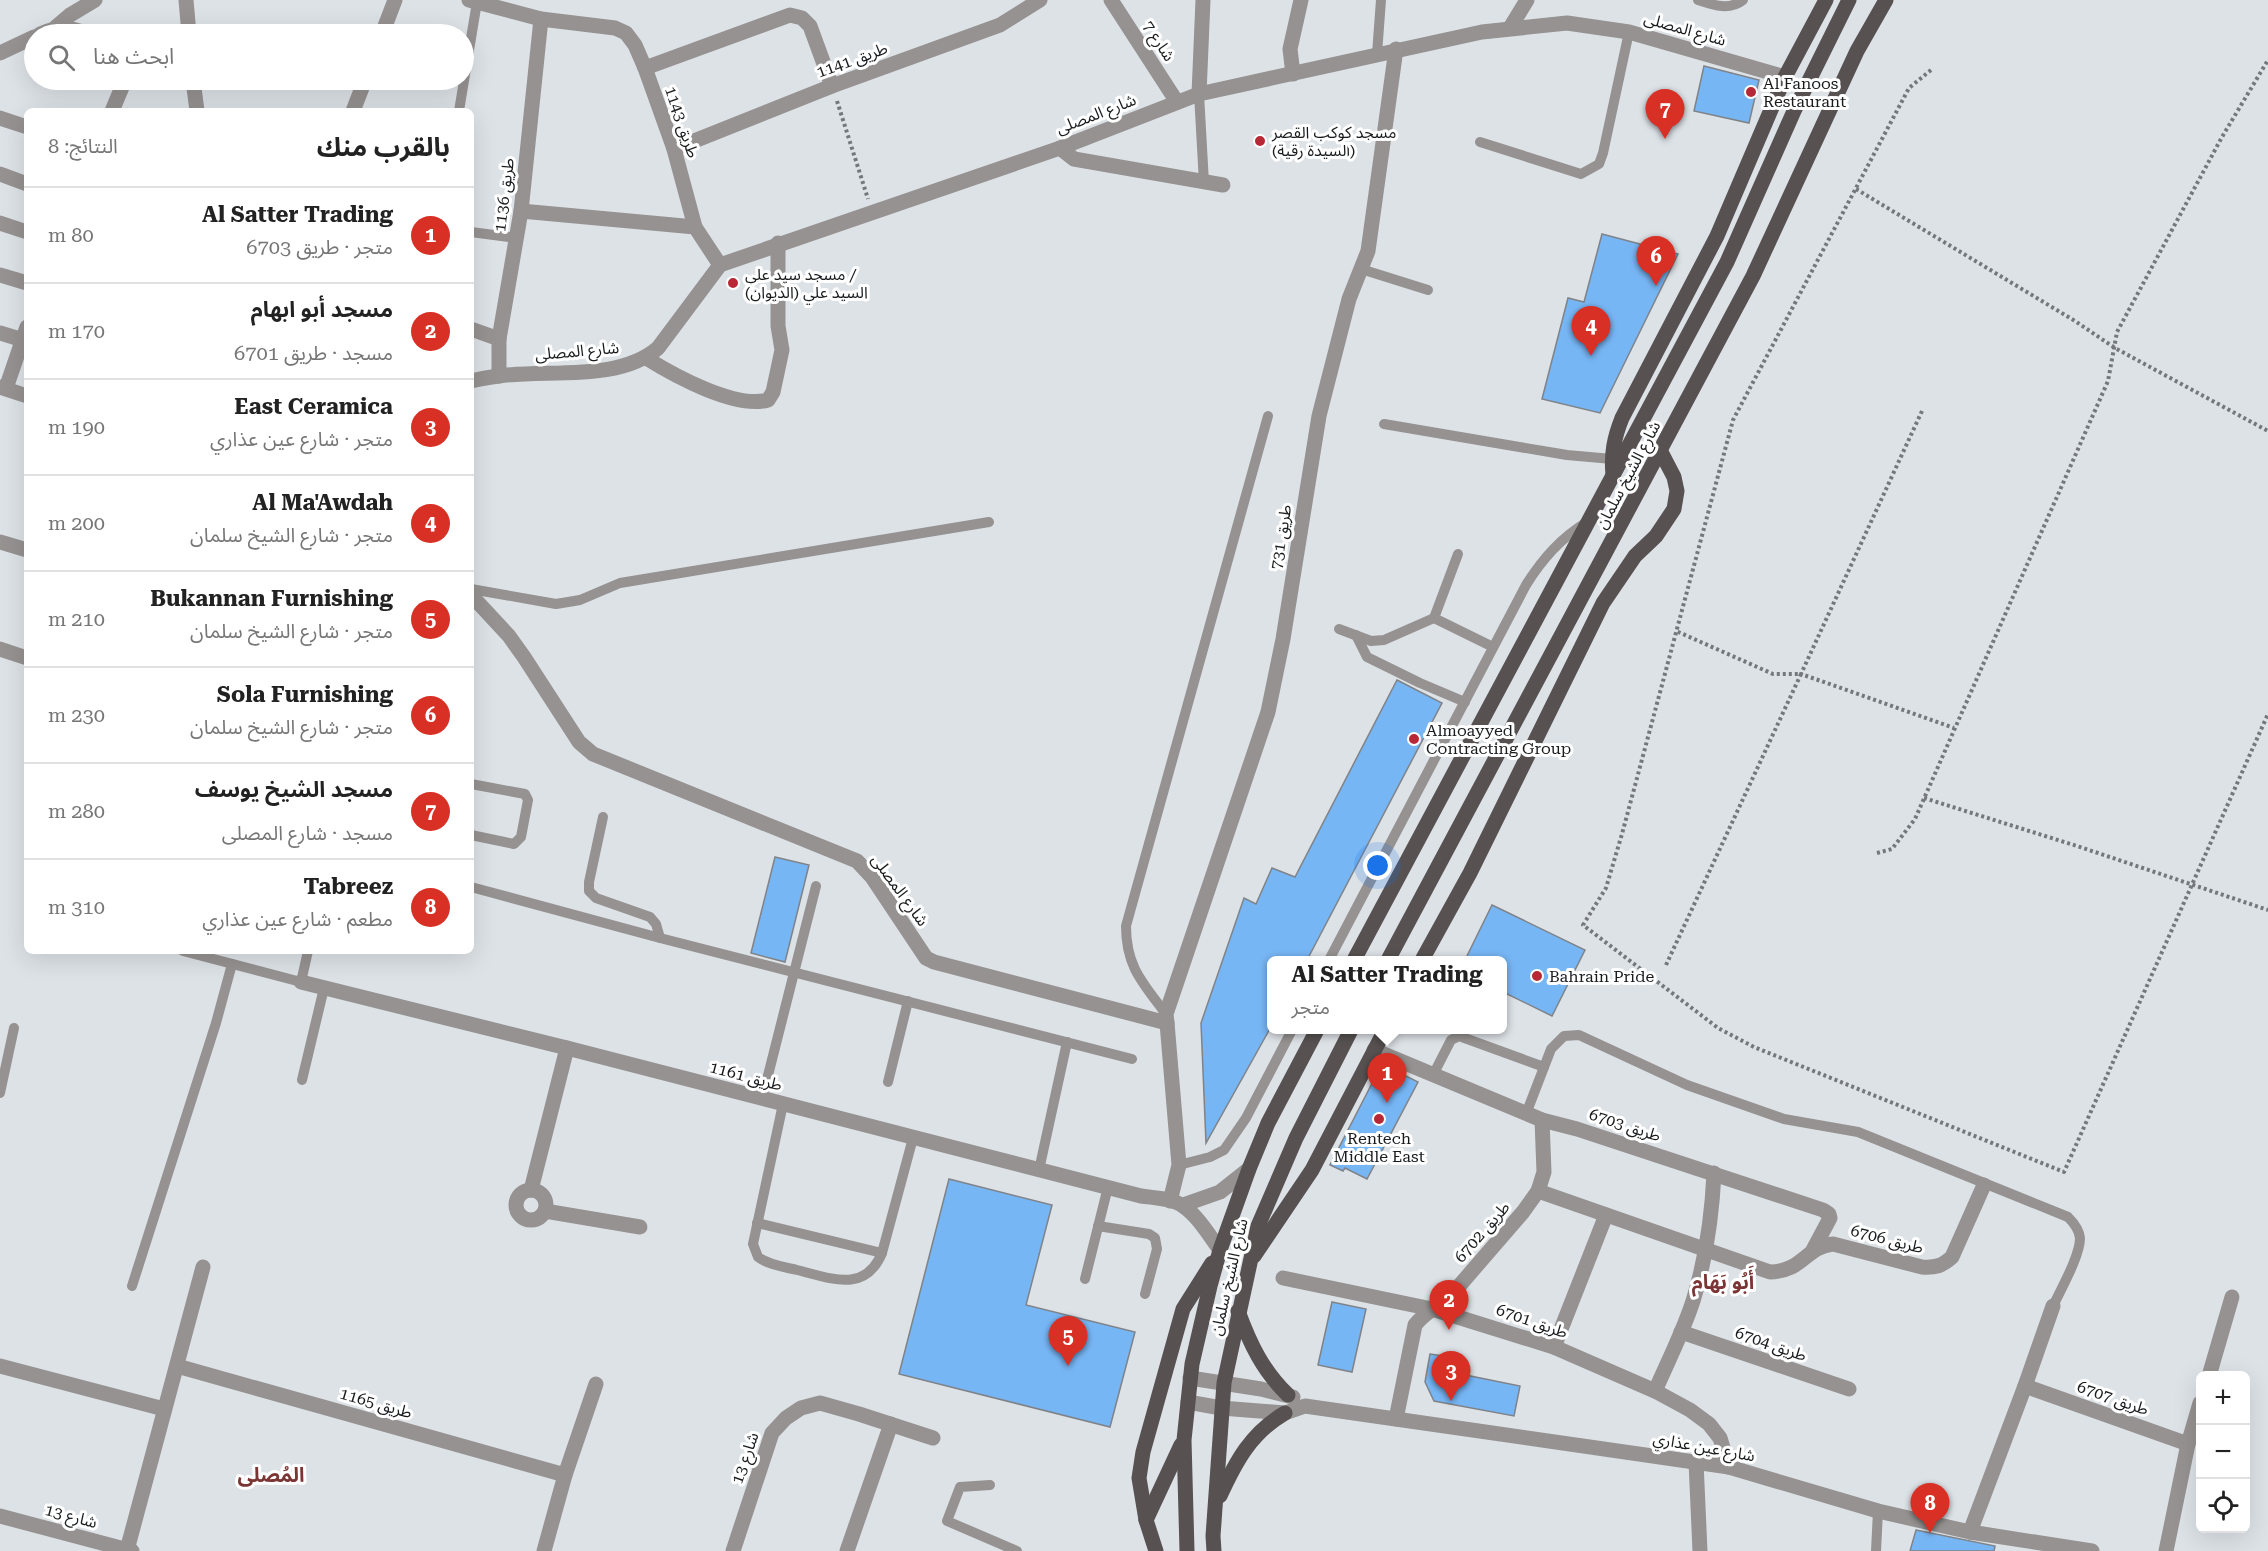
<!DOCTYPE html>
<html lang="ar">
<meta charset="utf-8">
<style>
:root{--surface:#fff;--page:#f2f2f2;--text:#222;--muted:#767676;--line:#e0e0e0;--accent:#d93025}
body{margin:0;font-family:"Roboto Serif","Noto Sans Arabic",serif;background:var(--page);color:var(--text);direction:rtl}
.controls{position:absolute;right:18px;bottom:18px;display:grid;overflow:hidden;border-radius:9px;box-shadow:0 6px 24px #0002}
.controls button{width:54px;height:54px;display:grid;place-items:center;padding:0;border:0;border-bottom:2px solid var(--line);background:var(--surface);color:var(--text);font:30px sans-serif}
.you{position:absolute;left:1378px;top:866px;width:21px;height:21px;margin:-15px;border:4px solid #fff;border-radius:50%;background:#1a73e8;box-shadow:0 0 0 9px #1a73e833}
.badge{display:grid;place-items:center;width:39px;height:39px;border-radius:50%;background:var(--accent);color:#fff;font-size:20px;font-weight:700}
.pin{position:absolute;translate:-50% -50px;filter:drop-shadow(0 2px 3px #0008)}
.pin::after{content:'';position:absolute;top:32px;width:21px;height:18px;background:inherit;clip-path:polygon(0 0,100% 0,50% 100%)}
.popup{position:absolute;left:1267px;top:956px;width:240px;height:78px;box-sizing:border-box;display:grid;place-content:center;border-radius:9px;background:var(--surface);filter:drop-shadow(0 2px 4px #0005);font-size:20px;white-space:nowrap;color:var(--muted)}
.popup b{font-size:22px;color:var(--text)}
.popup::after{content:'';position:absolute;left:50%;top:100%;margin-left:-12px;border:12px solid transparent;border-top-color:var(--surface)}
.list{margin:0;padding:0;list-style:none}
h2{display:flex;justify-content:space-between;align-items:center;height:78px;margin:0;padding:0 24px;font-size:26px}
h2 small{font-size:20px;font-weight:400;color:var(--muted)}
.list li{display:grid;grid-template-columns:39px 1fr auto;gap:18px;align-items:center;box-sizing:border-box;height:96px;padding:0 24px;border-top:2px solid var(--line)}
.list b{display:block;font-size:22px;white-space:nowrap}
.list p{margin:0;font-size:20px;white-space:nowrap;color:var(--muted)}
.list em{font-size:20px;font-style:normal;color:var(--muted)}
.icon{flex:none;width:33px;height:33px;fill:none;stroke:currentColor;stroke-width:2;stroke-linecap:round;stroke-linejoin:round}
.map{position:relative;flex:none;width:2268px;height:1551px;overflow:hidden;direction:ltr}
.search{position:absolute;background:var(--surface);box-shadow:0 6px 24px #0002;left:24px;top:24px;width:450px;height:66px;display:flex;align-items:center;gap:15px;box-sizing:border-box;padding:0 21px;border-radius:33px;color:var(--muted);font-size:22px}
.panel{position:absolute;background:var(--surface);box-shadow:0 6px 24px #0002;left:24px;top:108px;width:450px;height:846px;border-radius:9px;direction:rtl}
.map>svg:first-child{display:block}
</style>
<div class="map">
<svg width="2268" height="1551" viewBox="0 0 2268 1551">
<rect width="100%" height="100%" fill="#dde2e7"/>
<g fill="#77b6f5" stroke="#7f8388" stroke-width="1.5">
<polygon points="1704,66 1759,80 1749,123 1694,111"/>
<polygon points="1602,234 1678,254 1600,413 1542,399 1568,298 1584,302"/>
<polygon points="1397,680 1442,703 1307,960 1272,960 1272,1025 1206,1143 1201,1023 1244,898 1256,904 1272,868 1295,877"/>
<polygon points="775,857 809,865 785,962 751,953"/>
<polygon points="1492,905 1585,950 1552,1016 1503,992 1503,960 1465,960"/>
<polygon points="1382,1064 1418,1082 1367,1179 1345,1168 1343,1171 1330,1165"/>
<polygon points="949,1179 1052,1205 1026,1305 1135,1332 1110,1427 899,1374"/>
<polygon points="1332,1302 1366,1309 1352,1372 1318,1365"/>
<polygon points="1430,1354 1443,1356 1451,1372 1520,1386 1514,1416 1434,1401 1425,1382"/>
<polygon points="1916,1530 1995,1546 1994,1551 1910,1551"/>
</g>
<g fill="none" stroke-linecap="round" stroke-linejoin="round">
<g stroke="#74787b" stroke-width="4" stroke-dasharray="3 3" stroke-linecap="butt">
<polyline points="1931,70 1909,88 1733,420 1622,834 1606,888 1583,925 1718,1028 1754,1047 2064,1172 2268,714"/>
<polyline points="837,101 868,199"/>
<polyline points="1856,189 2075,321 2115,348 2268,431"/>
<polyline points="1922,411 1801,674 1954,728"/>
<polyline points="1924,798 2077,846 2268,910"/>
<polyline points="1877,853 1892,849 1915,819 2108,381 2117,332 2222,137 2268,60"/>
<polyline points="1666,965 1801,674 1773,674 1676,631"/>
</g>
<g stroke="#959291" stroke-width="10">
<path d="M1698,0c15,5 31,11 45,0"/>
<polyline points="1377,54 1381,0"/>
<polyline points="1199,94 1204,183"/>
<polyline points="459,111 477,2"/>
<polyline points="1480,142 1581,174 1599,164 1603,153 1629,32"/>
<polyline points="471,232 517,238"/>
<polyline points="1361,269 1428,290"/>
<polyline points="1384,424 1567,455 1612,459"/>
<polyline points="1458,554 1434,618 1493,647"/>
<polyline points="471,589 556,604 580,600 620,583 989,522"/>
<polyline points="1339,629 1371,641 1384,640 1434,618"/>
<polyline points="1356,635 1367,657 1420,683 1465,702"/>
<polyline points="471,784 525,794 528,800 521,837 514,844 471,835"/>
<polyline points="603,817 589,882 589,891 596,898 650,917 656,924 660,938"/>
<polyline points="471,887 660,938 1132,1059"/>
<polyline points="183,951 301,982 308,951"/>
<path d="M1329,960l197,-375c17,-27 35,-47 61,-63"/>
<path d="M1166,1014c-23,-31 -40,-47 -40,-88l142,-510"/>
<polyline points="1433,1075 1451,1040 1459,1036 1544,1067"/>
<polyline points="302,1080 324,988"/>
<polyline points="888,1082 908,1001"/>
<polyline points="0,1093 14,1028"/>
<polyline points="762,1099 816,886"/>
<path d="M783,1104l-30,140 5,13c11,8 26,10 39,13 33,8 68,24 85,-17l31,-115"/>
<path d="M1526,1114l25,-65 13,-13 15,-1 108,50 97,34 74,13 210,85c6,6 11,12 12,21 0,18 -19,51 -27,68"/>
<polyline points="1179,1165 1210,1157 1224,1150 1246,1118 1292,1030"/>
<polyline points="1039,1170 1067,1042"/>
<polyline points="757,1223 882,1253"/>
<polyline points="1098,1226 1149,1234 1155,1238 1157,1249 1145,1294"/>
<polyline points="1085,1279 1108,1187"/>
<polyline points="132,1286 216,1023 232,964"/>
<polyline points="990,1485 960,1487 947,1521 1017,1551"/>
<polyline points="1876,1551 1878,1511"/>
</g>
<g stroke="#959291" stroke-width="15">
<polyline points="186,0 189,34"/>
<polyline points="469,0 541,19 615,28 626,33 635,45 645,68 674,149 695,227 720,265"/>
<polyline points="1111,0 1177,102"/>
<polyline points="56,27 70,15 95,0"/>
<polyline points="1510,28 1527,0"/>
<path d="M40,34c18,-8 29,-8 47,0"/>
<polyline points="382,34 395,0"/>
<polyline points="0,53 34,37"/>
<polyline points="645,68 790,15 802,18 810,26 832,86"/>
<polyline points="1293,74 1290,49 1301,0"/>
<polyline points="193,80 197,111"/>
<polyline points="1199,94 1203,0"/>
<polyline points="112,111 125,80"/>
<polyline points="353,111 365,80"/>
<polyline points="0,118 27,127"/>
<polyline points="1060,148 1074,159 1223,185"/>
<polyline points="674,149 832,86 1000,25 1040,0"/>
<polyline points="0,174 27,184"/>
<polyline points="521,211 695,227"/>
<polyline points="0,223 27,232"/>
<polyline points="0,275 27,283"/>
<polyline points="471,329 499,339"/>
<polyline points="0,333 23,340"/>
<path d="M646,358c29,18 89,51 122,42l5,-8 9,-42 -4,-24v-83"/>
<polyline points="499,376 499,339 521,211 541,19"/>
<path d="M471,381c9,-2 18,-4 28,-5 49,-7 120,6 159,-28l62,-83 340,-117 139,-54 283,-62 85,-9 62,9 156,45"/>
<polyline points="0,387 27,396"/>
<polyline points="6,388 27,327"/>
<polyline points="0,542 27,550"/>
<polyline points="471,595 509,636 524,657 579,742 593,754 857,861 872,877 926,958 934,962 1167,1023 1179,1165 1170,1201"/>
<polyline points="0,649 27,658"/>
<path d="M301,982l266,66 574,148c13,2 31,2 42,10 15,10 26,29 37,44"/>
<polyline points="1167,1023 1166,1014 1268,712 1283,639 1319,416 1349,299 1368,251 1396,49"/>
<polyline points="1374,1050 1542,1120 1577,1129 1823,1210 1829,1214 1830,1218 1813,1250"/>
<polyline points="531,1190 567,1048"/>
<circle cx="531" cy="1205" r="15"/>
<path d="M1538,1191l232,81c34,-1 35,-25 63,-28l89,23c13,1 20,-1 30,-10l32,-72"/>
<polyline points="1183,1205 1220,1192 1249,1169"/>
<polyline points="545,1211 640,1227"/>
<polyline points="1283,1278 1432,1309 1554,1347 1655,1391 1690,1410 1709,1424 1720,1438 1729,1467"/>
<polyline points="1681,1332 1849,1389"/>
<polyline points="1554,1347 1606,1215"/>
<polyline points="0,1366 164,1409"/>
<polyline points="177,1366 565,1475"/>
<polyline points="2209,1376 2232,1297"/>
<polyline points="1190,1378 1261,1389 1293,1397"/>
<polyline points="2025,1386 2188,1444"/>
<path d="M1655,1391c13,-30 28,-59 38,-90 13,-42 19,-85 21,-128"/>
<polyline points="1188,1402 1221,1408 1285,1413 1305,1406 1729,1467 1878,1511 1970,1532 2092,1551"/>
<path d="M1396,1419l19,-94c11,-14 26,-20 38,-32l70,-81 15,-21 6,-19 -2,-52"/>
<polyline points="1696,1462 1700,1551"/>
<polyline points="0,1516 132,1551"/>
<polyline points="1970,1532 2025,1386 2053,1306"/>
<polyline points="127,1550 203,1267"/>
<polyline points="544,1551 565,1475 596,1384"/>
<polyline points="733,1551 772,1433 786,1418 801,1408 820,1403 859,1414 933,1438"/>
<polyline points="847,1551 891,1424"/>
<polyline points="2166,1551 2188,1444 2200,1403"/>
</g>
<g stroke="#575151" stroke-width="15">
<path d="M1613,475c-2,-21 1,-37 9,-57l95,-182 68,-159 41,-77"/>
<polyline points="1354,960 1727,262 1794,111 1849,0"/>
<polyline points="1388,960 1753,276 1857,51 1886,0"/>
<polyline points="1422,960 1470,873 1603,603 1635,556 1656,536 1674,509 1677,491 1674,477 1661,452"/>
<polyline points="1254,1256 1312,1170 1385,1030"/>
<path d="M1238,1311c12,33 25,60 50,84"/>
<path d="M1220,1496c16,-35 31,-63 65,-83"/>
<polyline points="1146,1520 1181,1445"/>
<polyline points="1156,1551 1146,1520 1139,1478 1143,1452 1183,1309 1212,1263"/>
<polyline points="1187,1551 1184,1440 1192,1364 1210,1286 1220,1250 1249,1169 1268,1123 1317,1030"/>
<polyline points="1214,1551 1213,1536 1224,1383 1258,1226 1296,1138 1351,1030"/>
</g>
</g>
<g fill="#b82736" stroke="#fff" stroke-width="2">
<circle cx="1751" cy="92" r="6"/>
<circle cx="1260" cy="141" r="6"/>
<circle cx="733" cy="283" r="6"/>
<circle cx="1414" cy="739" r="6"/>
<circle cx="1537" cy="976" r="6"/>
<circle cx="1379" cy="1119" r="6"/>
</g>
<g text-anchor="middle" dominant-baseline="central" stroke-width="6" stroke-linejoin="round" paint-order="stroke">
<g font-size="16" fill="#191b1d" stroke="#fff">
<text transform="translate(1685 29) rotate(16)">شارع المصلى</text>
<text transform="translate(1159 41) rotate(57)">شارع 7</text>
<text transform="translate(852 60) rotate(-20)">طريق 1141</text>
<text transform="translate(1096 114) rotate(-21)">شارع المصلى</text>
<text transform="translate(682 122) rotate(71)">طريق 1143</text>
<text transform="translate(504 195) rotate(-83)">طريق 1136</text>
<text transform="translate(577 351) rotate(-5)">شارع المصلى</text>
<text transform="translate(1628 475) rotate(-62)">شارع الشيخ سلمان</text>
<text transform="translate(1281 537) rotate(-81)">طريق 731</text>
<text transform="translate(900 890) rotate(54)">شارع المصلى</text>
<text transform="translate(746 1076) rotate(15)">طريق 1161</text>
<text transform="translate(1625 1125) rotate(18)">طريق 6703</text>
<text transform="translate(1482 1232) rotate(-49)">طريق 6702</text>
<text transform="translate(1887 1239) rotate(14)">طريق 6706</text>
<text transform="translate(1229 1277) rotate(-77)">شارع الشيخ سلمان</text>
<text transform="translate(1532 1321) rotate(19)">طريق 6701</text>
<text transform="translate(1771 1344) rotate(19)">طريق 6704</text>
<text transform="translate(2113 1398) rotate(19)">طريق 6707</text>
<text transform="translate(376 1403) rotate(16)">طريق 1165</text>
<text transform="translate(1704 1447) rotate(10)">شارع عين عذاري</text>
<text transform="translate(745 1458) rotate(-71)">شارع 13</text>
<text transform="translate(71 1516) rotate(15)">شارع 13</text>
</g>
<g font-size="16" fill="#191b1d" stroke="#fff" text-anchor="start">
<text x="1763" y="83">Al Fanoos<tspan x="1763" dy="18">Restaurant</tspan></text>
<text x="1272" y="132">مسجد كوكب القصر<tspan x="1272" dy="18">(السيدة رقية)</tspan></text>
<text x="745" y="274">مسجد سيد علي /<tspan x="745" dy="18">السيد علي (الديوان)</tspan></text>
<text x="1426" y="730">Almoayyed<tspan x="1426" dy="18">Contracting Group</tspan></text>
<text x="1549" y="976">Bahrain Pride</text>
<text x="1379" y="1138" text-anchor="middle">Rentech<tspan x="1379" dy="18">Middle East</tspan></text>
</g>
<g font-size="20" font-weight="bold" fill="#7c3535" stroke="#fff">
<text x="1723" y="1282">أَبُو بَهَام</text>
<text x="271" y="1475">المُصلى</text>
</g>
</g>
</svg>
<div class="controls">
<button>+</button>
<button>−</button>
<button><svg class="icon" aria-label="locate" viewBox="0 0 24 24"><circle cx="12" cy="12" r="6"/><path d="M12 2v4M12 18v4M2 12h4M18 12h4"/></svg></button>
</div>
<div class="you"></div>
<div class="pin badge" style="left:1387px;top:1103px">1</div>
<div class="popup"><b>Al Satter Trading</b>متجر</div>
<div class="pin badge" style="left:1449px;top:1330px">2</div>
<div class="pin badge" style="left:1451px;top:1401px">3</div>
<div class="pin badge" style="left:1591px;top:356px">4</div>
<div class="pin badge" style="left:1068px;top:1366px">5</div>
<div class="pin badge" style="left:1656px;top:286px">6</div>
<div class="pin badge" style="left:1665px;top:139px">7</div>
<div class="pin badge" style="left:1930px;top:1533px">8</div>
<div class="search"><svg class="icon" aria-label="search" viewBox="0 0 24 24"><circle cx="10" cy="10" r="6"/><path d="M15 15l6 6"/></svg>ابحث هنا</div>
<section class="panel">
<h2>بالقرب منك<small>النتائج: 8</small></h2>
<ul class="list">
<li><span class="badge">1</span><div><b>Al Satter Trading</b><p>متجر · طريق 6703</p></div><em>80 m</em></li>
<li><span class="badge">2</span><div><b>مسجد أبو ابهام</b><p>مسجد · طريق 6701</p></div><em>170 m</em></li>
<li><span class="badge">3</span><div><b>East Ceramica</b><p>متجر · شارع عين عذاري</p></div><em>190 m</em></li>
<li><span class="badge">4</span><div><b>Al Ma'Awdah</b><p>متجر · شارع الشيخ سلمان</p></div><em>200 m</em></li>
<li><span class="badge">5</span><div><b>Bukannan Furnishing</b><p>متجر · شارع الشيخ سلمان</p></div><em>210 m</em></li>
<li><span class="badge">6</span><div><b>Sola Furnishing</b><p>متجر · شارع الشيخ سلمان</p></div><em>230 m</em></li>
<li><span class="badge">7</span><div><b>مسجد الشيخ يوسف</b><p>مسجد · شارع المصلى</p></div><em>280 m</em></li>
<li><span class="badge">8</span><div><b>Tabreez</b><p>مطعم · شارع عين عذاري</p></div><em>310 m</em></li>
</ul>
</section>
</div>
